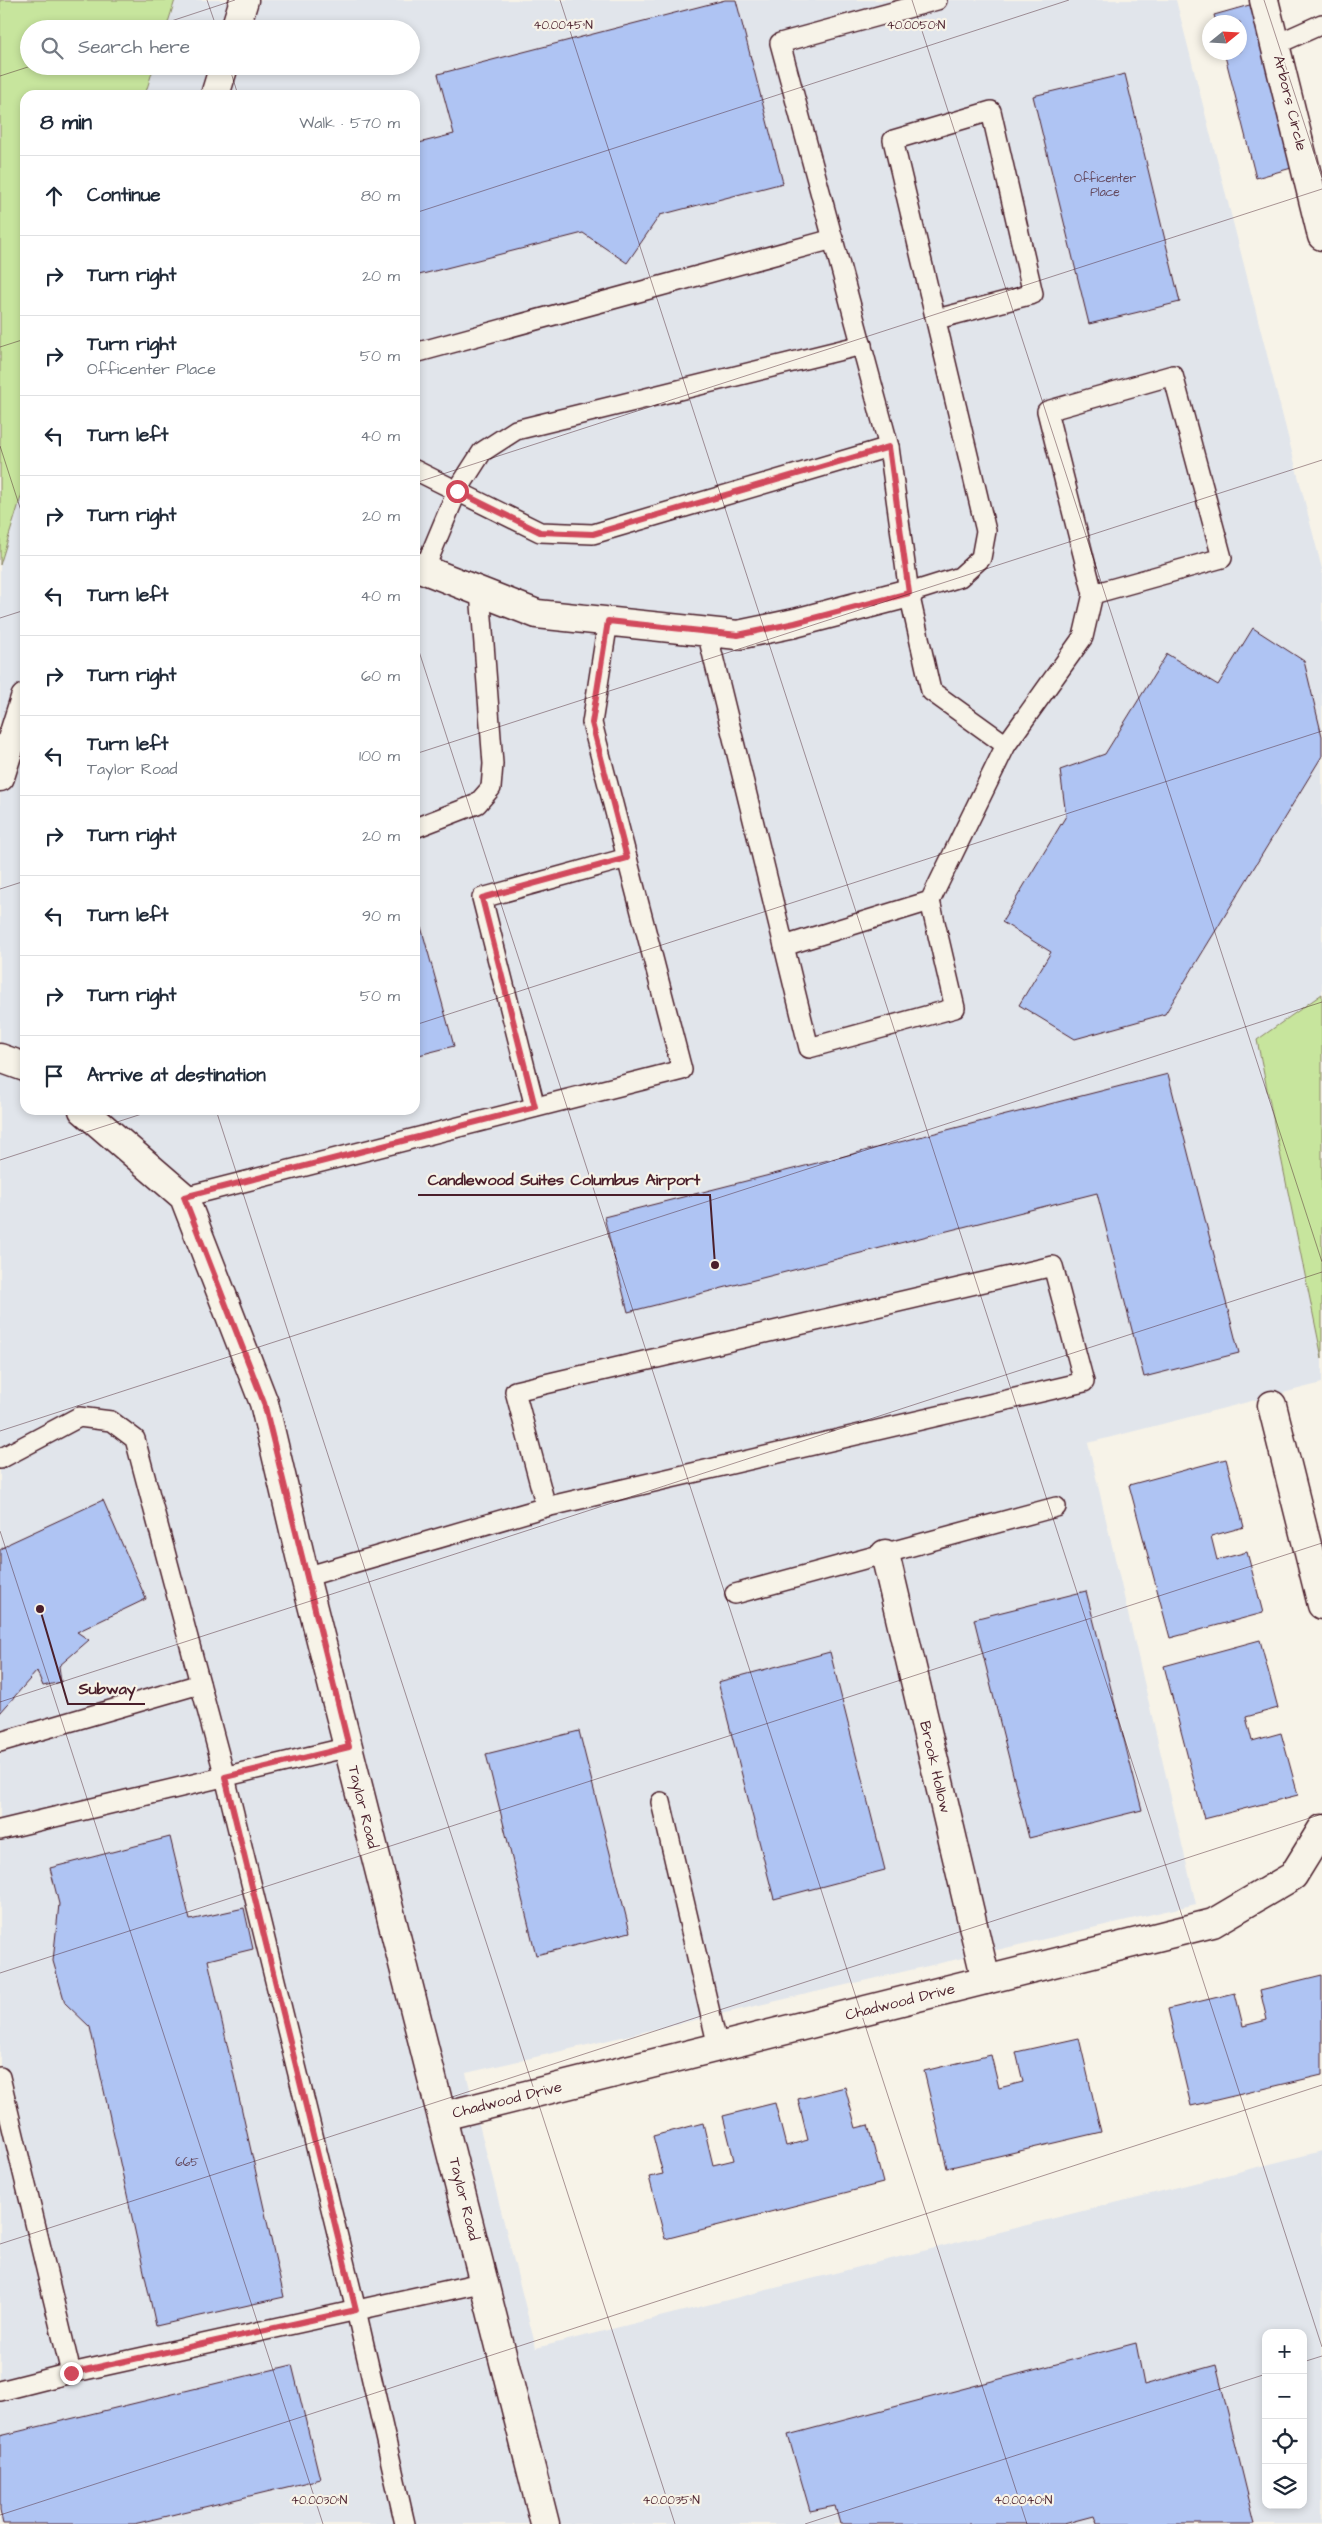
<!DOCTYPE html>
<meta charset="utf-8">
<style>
:root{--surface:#fff;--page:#f6f6f7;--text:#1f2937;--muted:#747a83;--line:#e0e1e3}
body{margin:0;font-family:"Architects Daughter",sans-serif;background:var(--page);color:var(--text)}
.controls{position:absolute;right:15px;bottom:15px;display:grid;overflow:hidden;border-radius:10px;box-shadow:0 2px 8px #0003}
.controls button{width:45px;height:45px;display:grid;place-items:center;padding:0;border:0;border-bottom:1px solid var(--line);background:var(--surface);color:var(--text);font:25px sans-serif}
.compass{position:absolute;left:1202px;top:15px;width:45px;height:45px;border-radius:50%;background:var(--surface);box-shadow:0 2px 8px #0003;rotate:72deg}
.stop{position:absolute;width:15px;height:15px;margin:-11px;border:4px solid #d1495b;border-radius:50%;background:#fff}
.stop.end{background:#d1495b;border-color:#fff;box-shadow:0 1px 5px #0008}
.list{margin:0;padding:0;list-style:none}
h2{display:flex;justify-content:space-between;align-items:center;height:65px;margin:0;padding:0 20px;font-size:21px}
h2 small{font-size:16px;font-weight:400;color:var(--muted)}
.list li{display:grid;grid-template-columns:32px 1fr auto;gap:15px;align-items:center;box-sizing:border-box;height:80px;padding:0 20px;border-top:1px solid var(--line)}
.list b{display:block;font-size:19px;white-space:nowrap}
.list p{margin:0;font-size:16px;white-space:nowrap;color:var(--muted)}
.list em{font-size:16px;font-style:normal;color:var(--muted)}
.icon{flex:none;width:28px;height:28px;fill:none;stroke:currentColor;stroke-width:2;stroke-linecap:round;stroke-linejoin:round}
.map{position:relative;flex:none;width:1322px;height:2524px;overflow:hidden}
.search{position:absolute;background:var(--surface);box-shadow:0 2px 8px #0003;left:20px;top:20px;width:400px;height:55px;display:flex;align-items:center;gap:12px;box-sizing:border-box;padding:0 18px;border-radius:28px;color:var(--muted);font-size:19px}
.panel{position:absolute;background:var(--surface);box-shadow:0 2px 8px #0003;left:20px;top:90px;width:400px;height:1025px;border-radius:15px}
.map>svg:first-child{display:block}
</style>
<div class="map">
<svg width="1322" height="2524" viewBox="0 0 1322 2524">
<rect width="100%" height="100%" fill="#f7f3e8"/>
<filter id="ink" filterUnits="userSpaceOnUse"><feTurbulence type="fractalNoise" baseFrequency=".02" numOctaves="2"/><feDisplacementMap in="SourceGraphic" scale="10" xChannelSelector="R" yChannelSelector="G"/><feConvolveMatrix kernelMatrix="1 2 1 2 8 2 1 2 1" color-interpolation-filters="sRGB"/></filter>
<g filter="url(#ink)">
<path fill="#e1e5eb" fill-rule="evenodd" d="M175,0h1001l146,569v425l-65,46 65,318v25l-234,60 108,461 -730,169 70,275 786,-197v373h-1322v-1959l25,-81v626h390v-1015h-270l9,-29h257v-37h-245zM1266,2333h37v172h-37z"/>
<g fill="#c7e59d" stroke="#888264">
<polygon points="0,0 175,0 166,29 29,29 29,66 154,66 145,95 25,95 25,484 0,565"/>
<polygon points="1322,994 1322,1358 1257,1040"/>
</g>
<g fill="#afc4f3" stroke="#4a1f2b">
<polygon points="725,0 736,0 783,183 660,215 627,263 583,233 415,276 415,144 454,134 438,74"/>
<polygon points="1253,4 1295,167 1256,178 1224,52 1240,52 1240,22 1216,22 1214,15"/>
<polygon points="1125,74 1180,302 1089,324 1033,96"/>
<polygon points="1253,628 1304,661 1322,736 1322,756 1165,1014 1075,1039 1019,1005 1051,952 1002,922 1066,816 1060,770 1105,754 1167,654 1218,685"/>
<polygon points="415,905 454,1046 415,1056"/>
<polygon points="1168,1074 1239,1353 1144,1377 1097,1193 628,1312 604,1217"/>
<polygon points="1226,1459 1244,1527 1211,1536 1217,1560 1247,1552 1263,1613 1170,1638 1129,1485"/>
<polygon points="103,1500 146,1599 77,1632 89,1640 59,1666 61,1682 43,1686 37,1671 0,1713 0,1550 10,1543"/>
<polygon points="1086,1591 1142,1810 1029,1838 974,1619"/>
<polygon points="1260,1640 1278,1708 1246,1717 1252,1741 1281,1733 1298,1795 1204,1819 1164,1666"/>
<polygon points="830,1652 885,1870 774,1899 718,1682"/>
<polygon points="579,1731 630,1932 536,1955 486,1754"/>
<polygon points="170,1837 190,1920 244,1908 253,1949 208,1960 284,2297 156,2326 90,2027 65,2003 53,1961 59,1904 50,1868"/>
<polygon points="1322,1975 1322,2075 1191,2106 1168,2009 1235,1993 1243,2026 1267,2020 1260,1990"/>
<polygon points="1079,2038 1101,2132 947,2168 924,2071 991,2055 999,2088 1023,2082 1016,2052"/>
<polygon points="845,2087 856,2128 868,2125 883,2183 665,2239 649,2177 663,2174 653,2136 703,2123 713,2165 734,2160 723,2116 775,2103 786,2146 808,2140 798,2099"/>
<polygon points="1136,2343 1144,2385 1216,2365 1255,2524 1097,2524 1094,2516 1064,2524 840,2524 835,2506 810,2511 788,2435"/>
<polygon points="292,2365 320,2479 134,2524 3,2524 0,2511 0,2436"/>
</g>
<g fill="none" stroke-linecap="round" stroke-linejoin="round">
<g stroke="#4a1f2b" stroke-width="22">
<g id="lane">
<polyline points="1275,45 1322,24"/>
<polyline points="862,345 516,430 482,452 457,491 540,532 593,534 889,447"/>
<polyline points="415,353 833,239"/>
<polyline points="415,470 457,491 424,570"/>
<polyline points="909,593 960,577 981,558 986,531 893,140 991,111 1033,294 937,319"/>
<polyline points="707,632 784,946 930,901 1006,745 931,691 909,593 889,447 780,43 937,0"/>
<polyline points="1006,745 1083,637 1093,594 1222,558 1173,375 1047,411 1093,594"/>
<polyline points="415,828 477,804 491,788 493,764 480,591"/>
<polyline points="784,946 809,1048 955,1008 930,901"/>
<polyline points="535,1107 482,898 627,858"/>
<polyline points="184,1197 682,1070 592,723 608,621"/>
<polyline points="0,1459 79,1417 111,1421 135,1439 225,1777 356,2310 405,2524"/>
<polyline points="305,1577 546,1507 1084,1382 1053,1266 515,1391 546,1507"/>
<polyline points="735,1594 1056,1507"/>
<polyline points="0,1742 200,1684"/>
<polyline points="661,1802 718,2047"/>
<polyline points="0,1830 349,1747"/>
<polyline points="0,2077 71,2373 485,2282"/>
<polyline points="0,2391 71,2373"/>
</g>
</g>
<g stroke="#4a1f2b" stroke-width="31">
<g id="street">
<polyline points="1264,0 1322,236"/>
<polyline points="415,566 537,614 738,635 795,623 909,593"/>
<polyline points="1272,1405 1322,1605"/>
<polyline points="885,1554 986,1980"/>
<polyline points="443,2116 1213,1923 1293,1876 1322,1829"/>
</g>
</g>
<g stroke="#4a1f2b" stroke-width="31">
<g id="secondary">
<polyline points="235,29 244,0"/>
<polyline points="215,95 224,66"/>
<polyline points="0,777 25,698"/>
<polyline points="0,1058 25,1067"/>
<polyline points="83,1110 184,1197 264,1403 305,1577 545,2524"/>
</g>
</g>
<use href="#lane" stroke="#f7f3e8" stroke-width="19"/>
<use href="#street" stroke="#f7f3e8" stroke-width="28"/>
<use href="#secondary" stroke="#f7f3e8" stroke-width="28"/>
</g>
</g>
<g fill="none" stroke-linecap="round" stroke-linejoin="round" filter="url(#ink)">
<polyline stroke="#d1495b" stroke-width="6" points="71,2373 356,2310 225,1777 349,1747 264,1403 184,1197 535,1107 482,898 627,858 592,723 608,621 738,635 795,623 909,593 889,447 593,534 540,532 457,491"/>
</g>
<path fill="none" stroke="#4a1f2b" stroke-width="1" stroke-opacity="0.45" d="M207,0l10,29M560,0l762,2347M912,0l410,1262M1264,0l58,178M147,29l88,-29M229,66l9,29M0,76l31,-10M415,213l654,-213M0,347l25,-8M0,446l25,77M415,483l907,-294M0,618l25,-8M415,639l612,1885M415,754l907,-294M0,889l25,-8M415,1025l907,-294M216,1110l459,1414M0,1160l154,-50M0,1431l1322,-429M0,1531l323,993M0,1702l1322,-430M0,1973l1322,-430M0,2244l1322,-430M1303,2362l19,-6M0,2515l1322,-430M805,2524l461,-150"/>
<g text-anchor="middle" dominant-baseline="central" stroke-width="4.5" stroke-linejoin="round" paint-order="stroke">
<g font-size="12" fill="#63485d">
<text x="1105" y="178">Officenter<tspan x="1105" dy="14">Place</tspan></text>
<text x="187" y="2162">665</text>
</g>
<g font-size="15" fill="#4a1f2b" stroke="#f7f3e8">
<text transform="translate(1290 103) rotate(76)">Arbors Circle</text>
<text transform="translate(935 1767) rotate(77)">Brook Hollow</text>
<text transform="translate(363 1807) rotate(76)">Taylor Road</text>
<text transform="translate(900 2002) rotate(-14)">Chadwood Drive</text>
<text transform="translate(507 2100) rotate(-14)">Chadwood Drive</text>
<text transform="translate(464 2199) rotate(76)">Taylor Road</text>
</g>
</g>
<g font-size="12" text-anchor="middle" fill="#4a1f2b" stroke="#f7f3e8" stroke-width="4.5" stroke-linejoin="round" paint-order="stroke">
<text x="563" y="29">40.0045°N</text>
<text x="916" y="29">40.0050°N</text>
<text x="319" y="2504">40.0030°N</text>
<text x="671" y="2504">40.0035°N</text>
<text x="1023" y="2504">40.0040°N</text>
</g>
<path fill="none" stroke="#4a1f2b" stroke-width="2" d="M715 1265L710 1195H418M40 1609L68 1704H145"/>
<g fill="#4a1f2b" stroke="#f7f3e8" stroke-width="2">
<circle cx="715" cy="1265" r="5"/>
<circle cx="40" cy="1609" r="5"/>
</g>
<g font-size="16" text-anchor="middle" font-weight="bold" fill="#4a1f2b" stroke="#f7f3e8" stroke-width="4.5" stroke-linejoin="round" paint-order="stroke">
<text x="564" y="1185">Candlewood Suites Columbus Airport</text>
<text x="107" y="1694">Subway</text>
</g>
</svg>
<div class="controls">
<button>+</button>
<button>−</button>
<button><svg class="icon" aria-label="locate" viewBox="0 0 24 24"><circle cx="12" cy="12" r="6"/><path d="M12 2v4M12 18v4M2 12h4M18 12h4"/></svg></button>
<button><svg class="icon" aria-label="layers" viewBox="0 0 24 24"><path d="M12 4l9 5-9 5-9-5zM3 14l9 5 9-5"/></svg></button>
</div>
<svg class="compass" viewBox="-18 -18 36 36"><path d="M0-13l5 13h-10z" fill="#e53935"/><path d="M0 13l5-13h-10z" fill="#747a83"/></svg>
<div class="stop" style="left:457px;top:491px"></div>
<div class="stop end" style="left:71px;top:2373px"></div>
<div class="search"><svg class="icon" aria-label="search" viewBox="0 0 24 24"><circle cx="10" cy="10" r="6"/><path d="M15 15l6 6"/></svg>Search here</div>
<section class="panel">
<h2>8 min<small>Walk · 570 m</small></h2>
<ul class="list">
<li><svg class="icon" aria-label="ahead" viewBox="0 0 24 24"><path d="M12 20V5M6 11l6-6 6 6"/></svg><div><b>Continue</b></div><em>80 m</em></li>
<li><svg class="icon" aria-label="right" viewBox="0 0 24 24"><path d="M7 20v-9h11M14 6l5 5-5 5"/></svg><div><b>Turn right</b></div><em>20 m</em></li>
<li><svg class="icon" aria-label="right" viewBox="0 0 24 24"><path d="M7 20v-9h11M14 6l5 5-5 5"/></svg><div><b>Turn right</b><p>Officenter Place</p></div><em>50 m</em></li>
<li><svg class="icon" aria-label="left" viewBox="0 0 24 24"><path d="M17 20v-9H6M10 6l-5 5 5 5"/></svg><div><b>Turn left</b></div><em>40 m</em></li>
<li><svg class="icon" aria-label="right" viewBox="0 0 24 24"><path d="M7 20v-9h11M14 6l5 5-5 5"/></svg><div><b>Turn right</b></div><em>20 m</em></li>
<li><svg class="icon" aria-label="left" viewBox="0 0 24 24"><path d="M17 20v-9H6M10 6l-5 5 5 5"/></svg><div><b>Turn left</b></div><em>40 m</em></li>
<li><svg class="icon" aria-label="right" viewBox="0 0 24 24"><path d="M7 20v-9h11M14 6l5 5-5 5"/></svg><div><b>Turn right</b></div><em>60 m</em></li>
<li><svg class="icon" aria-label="left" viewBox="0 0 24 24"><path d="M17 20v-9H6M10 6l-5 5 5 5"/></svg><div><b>Turn left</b><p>Taylor Road</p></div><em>100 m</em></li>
<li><svg class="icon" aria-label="right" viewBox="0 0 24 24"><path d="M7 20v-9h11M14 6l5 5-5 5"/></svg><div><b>Turn right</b></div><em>20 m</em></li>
<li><svg class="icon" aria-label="left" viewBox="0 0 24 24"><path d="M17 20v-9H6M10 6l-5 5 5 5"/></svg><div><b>Turn left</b></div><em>90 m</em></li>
<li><svg class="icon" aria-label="right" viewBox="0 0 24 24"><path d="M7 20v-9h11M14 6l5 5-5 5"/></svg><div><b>Turn right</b></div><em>50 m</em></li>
<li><svg class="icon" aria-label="arrive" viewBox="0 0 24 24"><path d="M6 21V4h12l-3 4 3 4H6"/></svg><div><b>Arrive at destination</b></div></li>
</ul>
</section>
</div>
